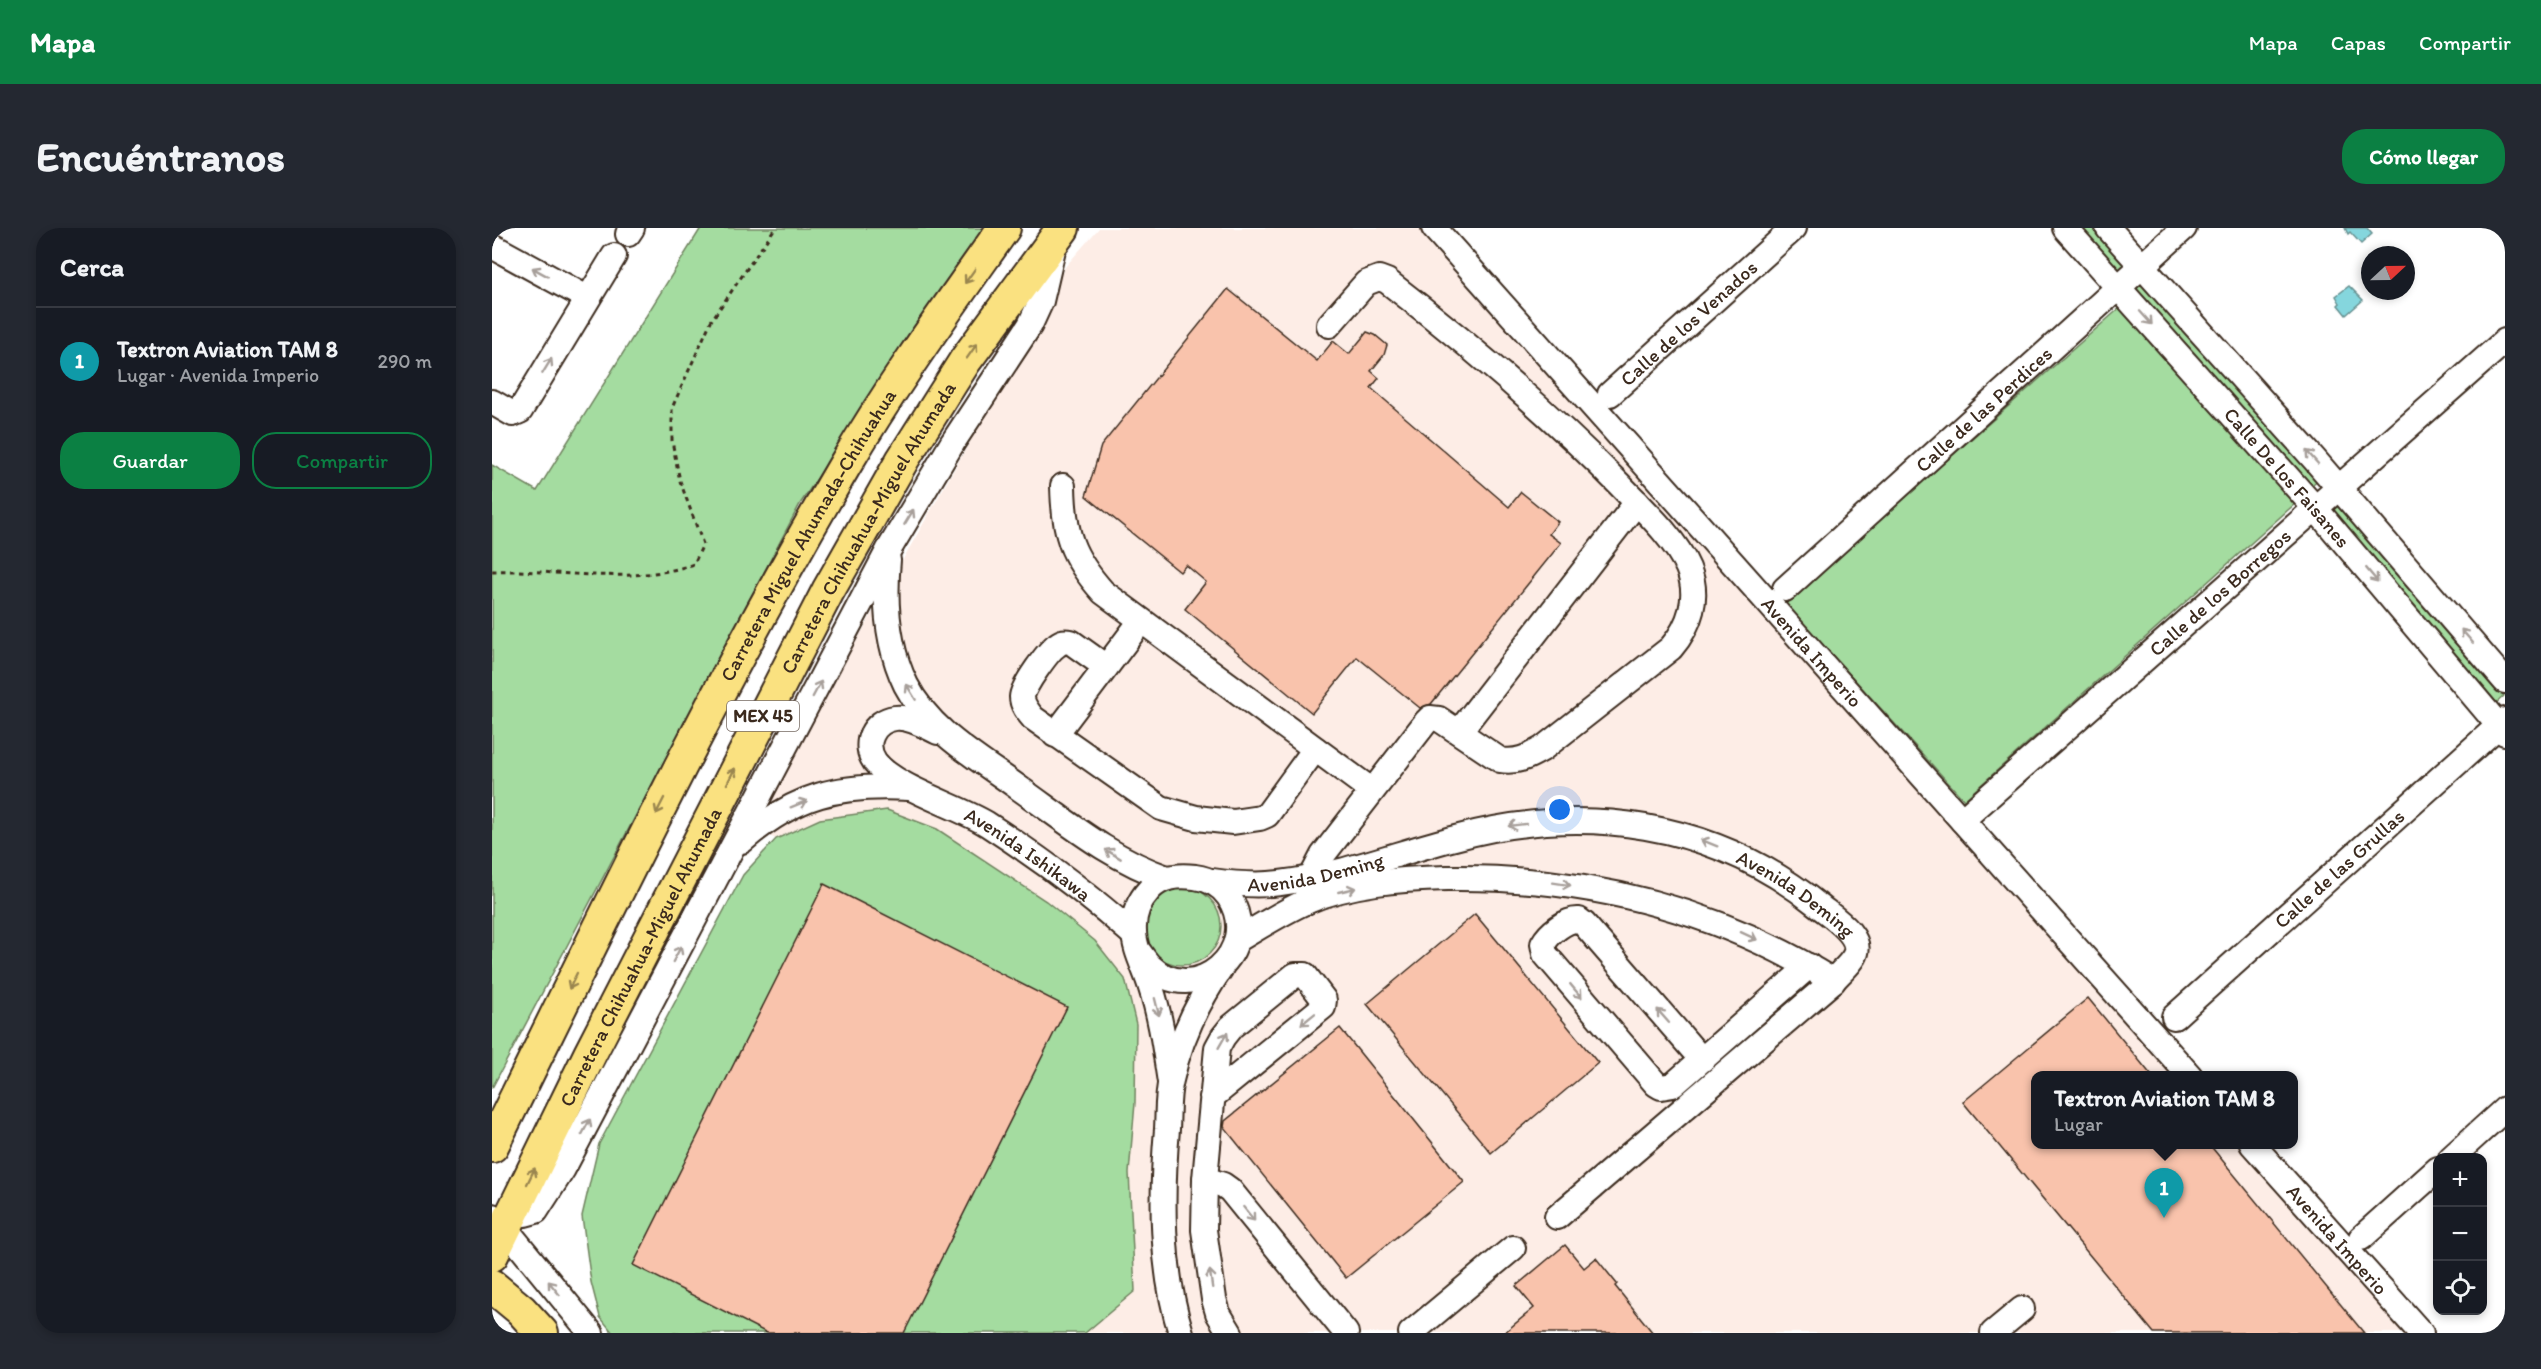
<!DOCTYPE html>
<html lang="es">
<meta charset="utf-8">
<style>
:root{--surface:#171b24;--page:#242831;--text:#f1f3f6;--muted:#9ea1a6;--line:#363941;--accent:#0b8043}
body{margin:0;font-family:Itim,sans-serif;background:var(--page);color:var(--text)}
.controls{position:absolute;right:18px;bottom:18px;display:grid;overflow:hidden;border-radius:12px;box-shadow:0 3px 9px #0003}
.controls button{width:54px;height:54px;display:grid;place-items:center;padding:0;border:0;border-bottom:2px solid var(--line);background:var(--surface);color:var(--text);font:30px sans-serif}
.compass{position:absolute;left:1869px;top:18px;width:54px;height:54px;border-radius:50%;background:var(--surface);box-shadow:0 3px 9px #0003;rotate:68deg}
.you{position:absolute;left:1068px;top:582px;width:21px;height:21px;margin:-15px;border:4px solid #fff;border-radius:50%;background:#1a73e8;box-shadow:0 0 0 9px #1a73e833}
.badge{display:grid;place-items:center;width:39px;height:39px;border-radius:50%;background:var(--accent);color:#fff;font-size:20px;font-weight:700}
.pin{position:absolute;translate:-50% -50px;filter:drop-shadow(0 2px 3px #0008)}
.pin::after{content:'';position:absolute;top:32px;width:21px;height:18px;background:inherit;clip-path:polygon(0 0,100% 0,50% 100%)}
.popup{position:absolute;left:1539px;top:843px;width:267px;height:78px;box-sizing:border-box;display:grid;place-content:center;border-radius:12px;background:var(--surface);filter:drop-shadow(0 2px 4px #0005);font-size:20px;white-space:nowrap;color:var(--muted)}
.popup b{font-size:22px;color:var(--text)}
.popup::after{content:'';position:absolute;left:50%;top:100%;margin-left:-12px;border:12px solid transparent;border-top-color:var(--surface)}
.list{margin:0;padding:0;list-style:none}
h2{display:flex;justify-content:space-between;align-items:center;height:78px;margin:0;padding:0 24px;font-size:26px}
h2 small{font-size:20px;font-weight:400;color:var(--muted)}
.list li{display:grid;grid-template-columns:39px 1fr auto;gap:18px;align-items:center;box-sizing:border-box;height:108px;padding:0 24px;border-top:2px solid var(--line)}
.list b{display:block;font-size:22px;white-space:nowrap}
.list p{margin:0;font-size:20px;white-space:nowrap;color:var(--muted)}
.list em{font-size:20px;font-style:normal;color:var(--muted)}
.actions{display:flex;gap:12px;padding:18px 24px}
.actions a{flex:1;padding:14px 0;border:2px solid var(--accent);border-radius:24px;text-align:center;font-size:21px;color:var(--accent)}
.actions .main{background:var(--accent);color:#fff}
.icon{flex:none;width:33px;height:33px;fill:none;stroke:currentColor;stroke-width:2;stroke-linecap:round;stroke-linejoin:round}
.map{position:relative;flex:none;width:2013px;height:1105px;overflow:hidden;border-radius:24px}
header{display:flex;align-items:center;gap:36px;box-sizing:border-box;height:84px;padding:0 30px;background:var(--accent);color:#fff}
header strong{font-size:28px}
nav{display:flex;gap:33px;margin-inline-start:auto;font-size:21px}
.intro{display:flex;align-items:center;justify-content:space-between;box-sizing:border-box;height:144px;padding:0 36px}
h1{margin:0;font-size:42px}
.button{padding:15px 27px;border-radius:24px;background:var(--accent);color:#fff;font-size:21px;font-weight:700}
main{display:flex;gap:36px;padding:0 36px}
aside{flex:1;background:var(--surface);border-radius:24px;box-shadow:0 3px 9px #0003}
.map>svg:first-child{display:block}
</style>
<header>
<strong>Mapa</strong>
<nav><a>Mapa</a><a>Capas</a><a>Compartir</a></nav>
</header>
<div class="intro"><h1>Encuéntranos</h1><a class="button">Cómo llegar</a></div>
<main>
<aside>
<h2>Cerca<small></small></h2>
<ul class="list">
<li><span class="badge" style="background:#0f9aa8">1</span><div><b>Textron Aviation TAM 8</b><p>Lugar · Avenida Imperio</p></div><em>290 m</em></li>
</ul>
<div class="actions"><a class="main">Guardar</a><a>Compartir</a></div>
</aside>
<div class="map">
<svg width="2013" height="1105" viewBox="0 0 2013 1105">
<rect width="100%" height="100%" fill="#fff"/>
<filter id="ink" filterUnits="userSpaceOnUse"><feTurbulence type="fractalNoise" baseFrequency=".0167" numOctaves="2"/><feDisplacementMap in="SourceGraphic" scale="12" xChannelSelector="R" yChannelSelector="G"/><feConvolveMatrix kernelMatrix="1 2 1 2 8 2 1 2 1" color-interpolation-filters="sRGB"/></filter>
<g filter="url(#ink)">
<polygon fill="#fdede6" points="607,0 928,0 1686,847 1543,848 1543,916 1748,917 1917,1105 593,1105 643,1063 637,945 643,875 644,796 603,713 554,673 445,601 395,582 328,591 284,611 258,600 541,103 573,39"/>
<g fill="#a4dca0" stroke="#70835f" stroke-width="1.5">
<polygon points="209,0 492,0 308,276 0,860 0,237 45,263"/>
<polygon points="1588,0 1606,0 1637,35 1627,44"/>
<polygon points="1651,50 1828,250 1815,261 1638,62"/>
<polygon points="1630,78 1805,274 1472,572 1293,375"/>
<polygon points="1846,274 2012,468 2002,477 1837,282"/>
<polygon points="395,582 445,601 554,673 603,713 633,751 644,796 643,875 637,945 643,1063 593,1105 121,1105 108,1089 99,1054 90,988 107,916 251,647 284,611 328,591"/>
<circle cx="690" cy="698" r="39"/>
</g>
<g fill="#85d6dd" stroke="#679191" stroke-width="1.5">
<polygon points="1853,0 1875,0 1880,6 1869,16 1858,4 1856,6"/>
<polygon points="1857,58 1871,72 1854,87 1846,77 1848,75 1844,68"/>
</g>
<g fill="#f9c3ac" stroke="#3b2a1e" stroke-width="1.5">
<polygon points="736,61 825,133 841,113 857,126 875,104 883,107 895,117 892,127 879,143 887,150 879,160 1017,279 1029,264 1066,294 1057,306 1069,315 939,476 928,480 865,429 820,485 693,381 714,354 694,337 688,344 594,268 609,218"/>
<polygon points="332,656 575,779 412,1105 275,1105 141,1037"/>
<polygon points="983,686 1106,835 999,925 875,776"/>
<polygon points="1596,770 1660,848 1543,848 1543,916 1717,916 1872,1105 1662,1105 1471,874"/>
<polygon points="848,800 972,954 854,1050 732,899 733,893"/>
<polygon points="1073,1017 1092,1040 1104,1030 1125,1056 1123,1058 1161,1105 1012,1105 1042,1080 1024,1058"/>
</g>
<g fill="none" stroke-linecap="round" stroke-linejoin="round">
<g stroke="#3b2a1e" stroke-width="28">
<g id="minor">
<path id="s1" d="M942,0l756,848"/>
<path id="s2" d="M1573,0l251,281 189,224"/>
<polyline points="1616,0 1823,232 2013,453"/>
<polyline points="136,6 140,0"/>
<polyline points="0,18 95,70"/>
<path id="s3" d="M1118,166l184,-166"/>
<polyline points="0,174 21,186 28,183 122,28"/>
<path d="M571,258c1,48 8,70 40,106l268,198"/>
<path d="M396,332c-4,43 -1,86 18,125 24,47 72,73 113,103 48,34 92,71 148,90"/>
<path id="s4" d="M1293,361l399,-361"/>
<path d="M614,439l-35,-25c-6,-1 -9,-1 -14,3 -8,5 -35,42 -35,52 0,8 6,15 11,21l128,90 35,10 37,4 27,-4 7,-3 48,-66"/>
<path id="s5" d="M446,504c-13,-6 -29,-16 -43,-14 -22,3 -33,26 -20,44 20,26 81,43 112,62 51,33 101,70 146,110"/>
<polyline points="967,504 1145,274"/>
<polyline points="563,507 649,393"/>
<path id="s6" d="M1470,592l543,-479"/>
<path d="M250,613c54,-47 97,-57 167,-53"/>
<path id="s7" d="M720,653c22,3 45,5 68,2 59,-7 117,-30 175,-45 128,-35 259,-17 364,68 12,10 47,31 35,51 -5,9 -15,16 -21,24l-276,236"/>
<path d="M814,674l5,-24 12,-23 103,-133 4,-4 9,1 61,41c17,3 28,-3 42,-11l129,-101c19,-22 29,-51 17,-80 -13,-30 -46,-60 -69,-84 -73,-74 -150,-140 -232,-203l-8,-3 -13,5 -37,42"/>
<path d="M745,712c22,-13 44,-27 68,-38 43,-19 95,-23 142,-24 139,-2 268,30 386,103"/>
<path d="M647,724c3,4 7,10 11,14 44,43 113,-15 79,-69 -8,-12 -20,-18 -34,-20 -17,-2 -34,-1 -46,13 -11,12 -16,25 -15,41 0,19 12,39 17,57 10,30 14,62 19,94"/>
<path id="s8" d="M1682,789l331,-297"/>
<path d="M1210,832l-118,-136 -5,-4c-13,-1 -30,13 -36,24l2,10 111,130 5,3 12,-2 136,-119"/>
<polyline points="720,869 831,779 832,772 813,747 803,747 739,799 731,809 725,820 713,951 712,1002 722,1071 726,1085 738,1105"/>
<path id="s9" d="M1760,916l169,189"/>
<polyline points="1959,930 2013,881"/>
<polyline points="713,951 731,957 738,962 854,1105"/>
<polyline points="22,983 33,986 44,983 71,941 396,323 461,214 538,97 549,73 562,17"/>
<polyline points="0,988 14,1001 99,1105"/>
<polyline points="1869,1010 1946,941"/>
<path d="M689,1105c-20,-65 -20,-136 -14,-204 1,-16 0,-34 4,-49 9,-42 26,-77 50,-112"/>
<polyline points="919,1105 1021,1020"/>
<polyline points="1501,1105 1530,1081"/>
</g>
</g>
<g stroke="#3b2a1e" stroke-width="36">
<g id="major">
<path id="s10" d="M0,918c113,-229 223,-460 353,-681 48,-82 104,-159 159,-237"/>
<path id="s11" d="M0,1027l98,-201 238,-463 75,-132 62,-98 98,-133"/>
<polyline points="0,1058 29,1082 50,1105"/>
</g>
</g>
<path stroke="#3b2a1e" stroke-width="3" stroke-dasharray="4.5 4.5" stroke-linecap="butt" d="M0,343c66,-2 138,15 202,-7l9,-20 -23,-63 -8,-40v-33l39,-87 64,-93"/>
<use href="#minor" stroke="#fff" stroke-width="24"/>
<use href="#major" stroke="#fae180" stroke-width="32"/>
</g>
<defs><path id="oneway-shaft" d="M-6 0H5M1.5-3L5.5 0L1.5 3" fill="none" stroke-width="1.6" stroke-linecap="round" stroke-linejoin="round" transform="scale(1.5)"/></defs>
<g stroke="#a79f9a">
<use href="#oneway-shaft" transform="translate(48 44) rotate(-151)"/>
<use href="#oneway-shaft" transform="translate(1654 90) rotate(48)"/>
<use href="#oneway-shaft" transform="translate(55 138) rotate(-59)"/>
<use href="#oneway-shaft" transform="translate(1820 229) rotate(-132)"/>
<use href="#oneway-shaft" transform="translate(417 289) rotate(-59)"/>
<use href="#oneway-shaft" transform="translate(1880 347) rotate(50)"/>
<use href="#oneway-shaft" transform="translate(1975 408) rotate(-131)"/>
<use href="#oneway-shaft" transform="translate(325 461) rotate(-62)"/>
<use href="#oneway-shaft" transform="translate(419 464) rotate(-121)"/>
<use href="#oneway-shaft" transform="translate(307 576) rotate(-22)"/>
<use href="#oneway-shaft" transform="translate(1025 597) rotate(173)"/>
<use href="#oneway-shaft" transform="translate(1217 615) rotate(-158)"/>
<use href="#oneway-shaft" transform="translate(621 626) rotate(-149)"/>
<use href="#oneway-shaft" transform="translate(1070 656) rotate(9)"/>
<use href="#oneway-shaft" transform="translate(855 662) rotate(-13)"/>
<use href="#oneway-shaft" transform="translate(1257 708) rotate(25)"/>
<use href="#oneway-shaft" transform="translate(185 726) rotate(-62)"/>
<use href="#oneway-shaft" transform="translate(1084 763) rotate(50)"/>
<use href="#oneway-shaft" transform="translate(665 779) rotate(76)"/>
<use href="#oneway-shaft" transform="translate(1171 788) rotate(-131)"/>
<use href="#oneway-shaft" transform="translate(816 791) rotate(141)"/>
<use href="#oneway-shaft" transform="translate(731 812) rotate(-60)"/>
<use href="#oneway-shaft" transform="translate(94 899) rotate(-62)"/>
<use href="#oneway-shaft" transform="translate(757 986) rotate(51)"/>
<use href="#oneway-shaft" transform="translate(719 1051) rotate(-98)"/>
<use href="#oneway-shaft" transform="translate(62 1060) rotate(-129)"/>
</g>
<g stroke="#9a864f">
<use href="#oneway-shaft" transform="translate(478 48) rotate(125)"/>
<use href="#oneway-shaft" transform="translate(480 123) rotate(-55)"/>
<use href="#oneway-shaft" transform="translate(239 548) rotate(-63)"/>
<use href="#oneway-shaft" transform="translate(168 578) rotate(117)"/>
<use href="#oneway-shaft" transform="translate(81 753) rotate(116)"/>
<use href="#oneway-shaft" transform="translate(39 948) rotate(-64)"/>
</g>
</g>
<g text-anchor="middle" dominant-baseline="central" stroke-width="4.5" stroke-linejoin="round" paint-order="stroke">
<rect fill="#fff" stroke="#766a62" stroke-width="1.5" x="235" y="473" width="72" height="30" rx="4.5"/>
<g font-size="18" font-weight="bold" fill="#3b2a1e">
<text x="271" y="488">MEX 45</text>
</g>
<g font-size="20" fill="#3b2a1e" stroke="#fff">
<text stroke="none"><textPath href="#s3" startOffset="106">Calle de los Venados</textPath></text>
<text stroke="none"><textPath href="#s4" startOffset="268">Calle de las Perdices</textPath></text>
<text stroke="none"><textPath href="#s2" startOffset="334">Calle De los Faisanes</textPath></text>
<text stroke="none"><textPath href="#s11" startOffset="819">Carretera Chihuahua-Miguel Ahumada</textPath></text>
<text stroke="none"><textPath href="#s10" startOffset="688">Carretera Miguel Ahumada-Chihuahua</textPath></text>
<text stroke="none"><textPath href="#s6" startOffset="344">Calle de los Borregos</textPath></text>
<text stroke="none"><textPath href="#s1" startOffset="568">Avenida Imperio</textPath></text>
<text stroke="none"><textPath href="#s5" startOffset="284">Avenida Ishikawa</textPath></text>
<text stroke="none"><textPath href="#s8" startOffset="222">Calle de las Grullas</textPath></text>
<text stroke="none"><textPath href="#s7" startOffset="105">Avenida Deming</textPath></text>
<text stroke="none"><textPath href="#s7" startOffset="608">Avenida Deming</textPath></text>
<text stroke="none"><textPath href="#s11" startOffset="333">Carretera Chihuahua-Miguel Ahumada</textPath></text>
<text stroke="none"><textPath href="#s9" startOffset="128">Avenida Imperio</textPath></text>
</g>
</g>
</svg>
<div class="controls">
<button>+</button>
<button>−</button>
<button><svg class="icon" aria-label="locate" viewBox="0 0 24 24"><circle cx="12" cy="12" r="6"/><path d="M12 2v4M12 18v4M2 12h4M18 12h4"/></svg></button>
</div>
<svg class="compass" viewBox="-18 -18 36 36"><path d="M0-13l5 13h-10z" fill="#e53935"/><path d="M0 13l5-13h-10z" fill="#9ea1a6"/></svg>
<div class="you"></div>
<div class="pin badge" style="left:1672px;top:990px;background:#0f9aa8">1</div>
<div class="popup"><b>Textron Aviation TAM 8</b>Lugar</div>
</div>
</main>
